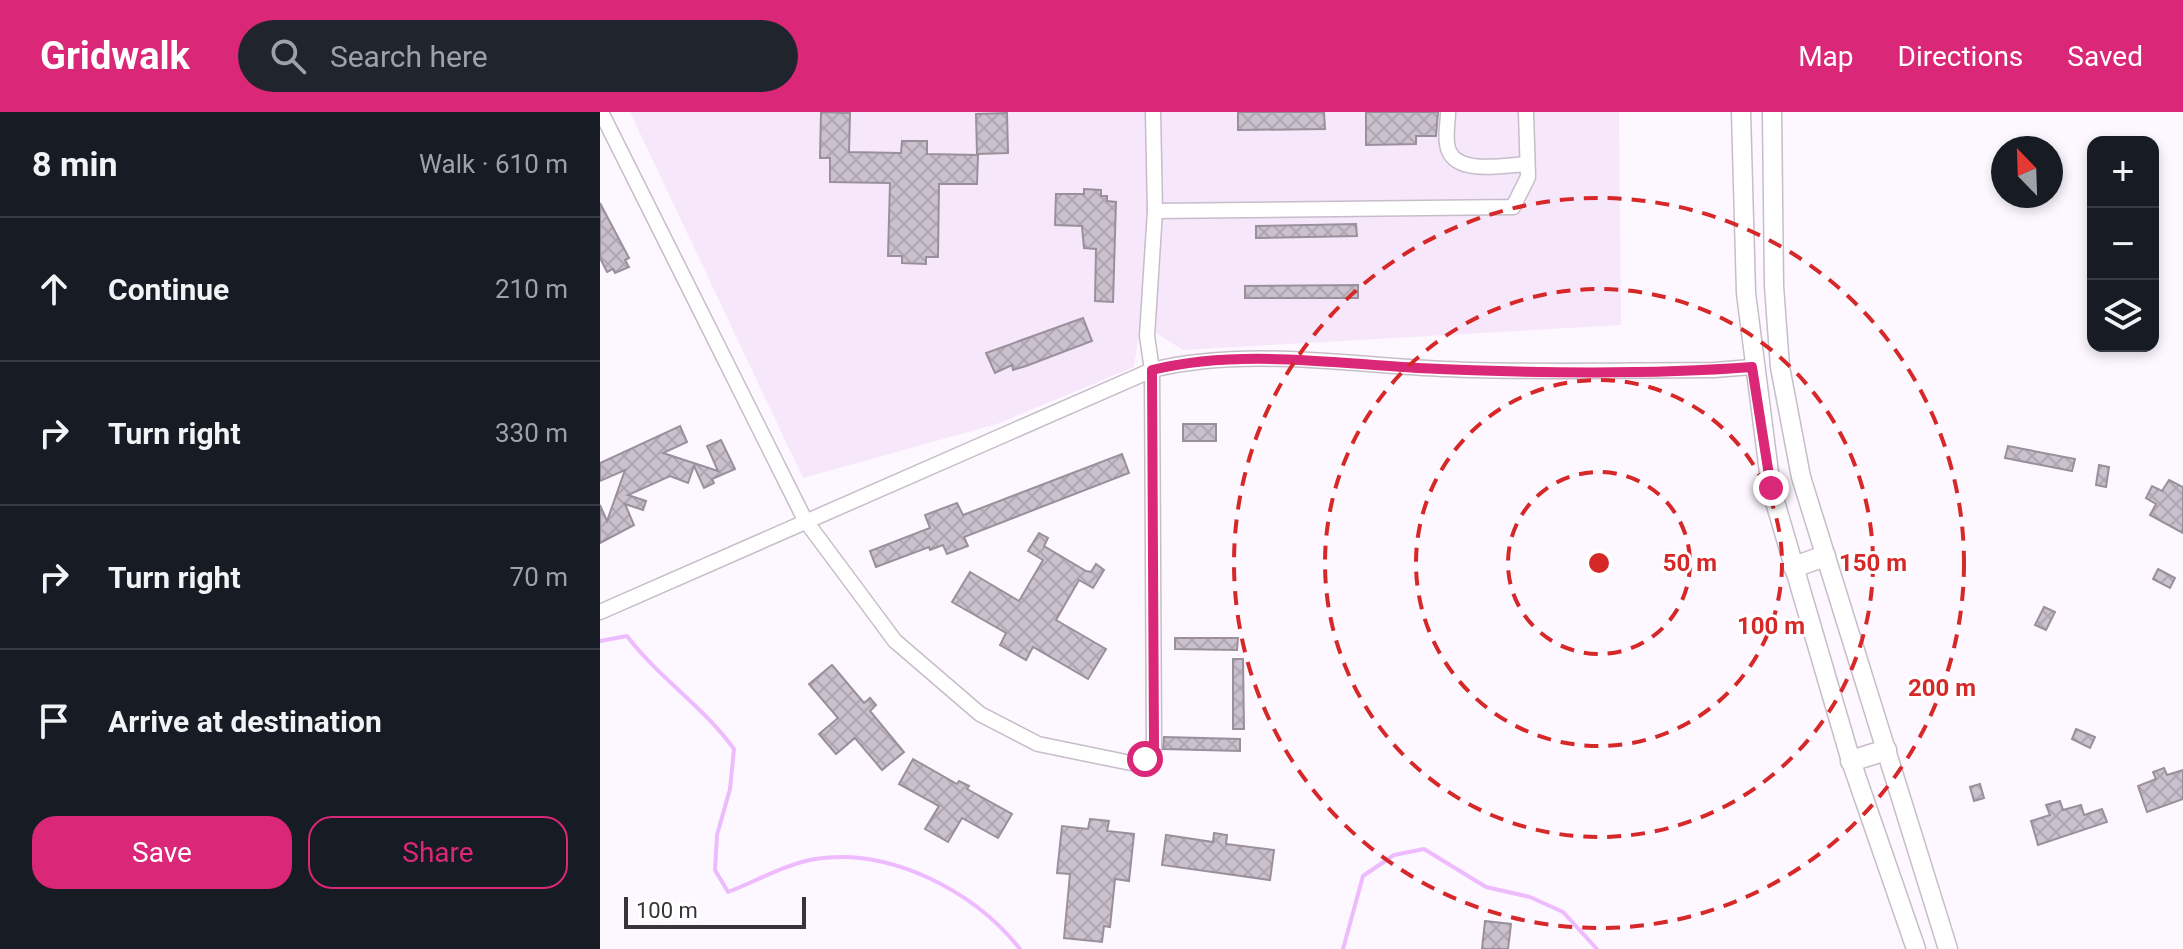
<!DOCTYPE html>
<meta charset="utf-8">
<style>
:root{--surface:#171b24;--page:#20242c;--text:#f1f3f6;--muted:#9ea1a6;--line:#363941;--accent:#db2777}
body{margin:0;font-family:Roboto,sans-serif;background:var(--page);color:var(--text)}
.controls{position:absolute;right:24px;top:24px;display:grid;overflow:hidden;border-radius:16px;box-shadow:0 4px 12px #0003}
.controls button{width:72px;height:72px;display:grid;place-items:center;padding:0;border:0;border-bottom:2px solid var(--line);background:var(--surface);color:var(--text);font:40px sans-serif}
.compass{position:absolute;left:1391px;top:24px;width:72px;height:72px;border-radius:50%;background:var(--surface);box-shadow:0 4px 12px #0003;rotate:337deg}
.scale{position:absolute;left:24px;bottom:20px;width:182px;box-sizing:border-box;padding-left:8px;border:4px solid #38343a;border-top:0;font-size:22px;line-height:28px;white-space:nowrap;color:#38343a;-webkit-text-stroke:6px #fff;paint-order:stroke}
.stop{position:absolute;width:24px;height:24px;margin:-18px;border:6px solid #db2777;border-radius:50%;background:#fff}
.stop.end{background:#db2777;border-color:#fff;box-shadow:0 2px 8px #0008}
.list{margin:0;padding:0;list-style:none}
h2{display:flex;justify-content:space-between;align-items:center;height:104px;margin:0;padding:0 32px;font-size:34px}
h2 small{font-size:26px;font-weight:400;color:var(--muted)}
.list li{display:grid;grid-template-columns:52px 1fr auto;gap:24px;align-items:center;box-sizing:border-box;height:144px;padding:0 32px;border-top:2px solid var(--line)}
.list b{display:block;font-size:30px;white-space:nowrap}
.list em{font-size:26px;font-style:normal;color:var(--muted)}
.actions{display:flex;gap:16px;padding:24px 32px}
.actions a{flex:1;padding:18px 0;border:2px solid var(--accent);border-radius:24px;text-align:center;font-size:28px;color:var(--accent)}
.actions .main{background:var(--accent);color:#fff}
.icon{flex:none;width:44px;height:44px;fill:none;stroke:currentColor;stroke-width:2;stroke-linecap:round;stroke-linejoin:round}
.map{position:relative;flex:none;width:1583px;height:837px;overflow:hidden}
header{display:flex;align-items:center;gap:48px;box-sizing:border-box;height:112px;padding:0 40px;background:var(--accent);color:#fff}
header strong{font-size:38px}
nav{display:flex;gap:44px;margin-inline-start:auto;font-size:28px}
.search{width:560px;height:72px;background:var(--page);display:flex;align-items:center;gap:20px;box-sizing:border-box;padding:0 28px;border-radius:44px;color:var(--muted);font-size:30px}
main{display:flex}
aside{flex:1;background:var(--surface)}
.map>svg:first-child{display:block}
</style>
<header>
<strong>Gridwalk</strong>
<div class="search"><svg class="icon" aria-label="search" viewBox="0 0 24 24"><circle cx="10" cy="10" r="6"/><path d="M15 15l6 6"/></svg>Search here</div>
<nav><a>Map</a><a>Directions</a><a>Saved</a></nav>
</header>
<main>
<aside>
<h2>8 min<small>Walk · 610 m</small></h2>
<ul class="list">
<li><svg class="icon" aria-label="ahead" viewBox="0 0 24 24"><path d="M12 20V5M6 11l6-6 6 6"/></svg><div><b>Continue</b></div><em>210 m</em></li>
<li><svg class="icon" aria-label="right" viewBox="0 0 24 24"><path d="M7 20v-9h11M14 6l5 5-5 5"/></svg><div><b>Turn right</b></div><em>330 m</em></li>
<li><svg class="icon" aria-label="right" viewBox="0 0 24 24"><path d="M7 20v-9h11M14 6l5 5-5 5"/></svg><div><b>Turn right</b></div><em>70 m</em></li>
<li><svg class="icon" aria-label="arrive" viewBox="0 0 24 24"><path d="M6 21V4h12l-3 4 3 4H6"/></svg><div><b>Arrive at destination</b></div></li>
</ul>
<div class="actions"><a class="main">Save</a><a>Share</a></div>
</aside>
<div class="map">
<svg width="1583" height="837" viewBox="0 0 1583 837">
<defs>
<pattern id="building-cross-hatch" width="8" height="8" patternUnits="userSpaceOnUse" patternTransform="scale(2)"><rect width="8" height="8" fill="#cbc1ce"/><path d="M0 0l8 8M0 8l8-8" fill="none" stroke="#afa6b2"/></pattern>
</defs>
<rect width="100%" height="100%" fill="#fdf7ff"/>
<polygon fill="#f6e7fb" points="30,0 1019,0 1021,213 583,238 556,221 538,227 534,255 397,312 203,366"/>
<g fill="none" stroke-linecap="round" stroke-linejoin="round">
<g stroke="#edbbfe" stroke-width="4">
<path d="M0,529l27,-5c32,42 76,70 107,113l-4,40 -13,46 -2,35 13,22c26,-10 61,-29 87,-33 75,-12 159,32 205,90"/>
<polyline points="743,837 763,764 794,743 824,737 886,775 930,785 963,800 997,837"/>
</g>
</g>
<g fill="url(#building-cross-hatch)" stroke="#99909c" stroke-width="2">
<polygon points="221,0 250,1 249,40 301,41 302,29 327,29 327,42 378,43 377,72 339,72 338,145 326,145 326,152 302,151 302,144 288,144 290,71 230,70 230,46 220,46"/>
<polygon points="638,0 724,0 725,17 638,18"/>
<polygon points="766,0 838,0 836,24 816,24 816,32 766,33"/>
<polygon points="407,1 408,41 377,42 376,2"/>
<polygon points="484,77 501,78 501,84 507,84 507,89 516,90 513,190 495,189 496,137 484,136 482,114 455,113 456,82 484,82"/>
<polygon points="0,91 29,146 25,148 29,155 15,161 13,157 7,160 0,146"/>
<polygon points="756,112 757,124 656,126 656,114"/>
<polygon points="758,173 758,186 645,186 645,174"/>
<polygon points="483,206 492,229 426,254 413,258 412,253 395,261 386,241"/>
<rect x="583" y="312" width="33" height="17"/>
<polygon points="80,314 87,330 63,341 118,359 107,334 121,328 135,357 112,367 114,371 104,376 94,354 88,371 70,364 28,383 46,389 43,398 25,392 34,413 0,431 0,393 7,409 25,358 0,369 0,351"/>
<polygon points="1408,334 1475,347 1472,359 1405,346"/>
<polygon points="522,342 529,361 364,425 368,434 347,442 343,433 330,438 329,435 276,455 270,439 330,416 325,403 357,391 363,403"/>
<polygon points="1499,353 1509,355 1506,375 1496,373"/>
<polygon points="1569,368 1583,375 1583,421 1550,403 1556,392 1546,386 1552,374 1562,379"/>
<polygon points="439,421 448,426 444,434 486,459 491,460 496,452 504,458 493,476 479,468 456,508 506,537 488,567 433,535 426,548 400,533 406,521 352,490 370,460 419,489 443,448 428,439"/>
<polygon points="1558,457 1575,466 1570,476 1553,467"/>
<polygon points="1444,495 1455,500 1446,518 1435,513"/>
<polygon points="575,526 638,526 637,538 575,537"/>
<polygon points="633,547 643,547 644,617 633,617"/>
<polygon points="232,553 264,591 270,586 276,593 270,599 304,640 282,658 255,626 236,642 219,622 238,606 209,572"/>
<polygon points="1476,617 1495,625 1490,636 1472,627"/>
<polygon points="564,625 640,627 640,639 563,637"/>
<polygon points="313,647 357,672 359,669 369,674 367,677 412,702 398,726 362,706 348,730 325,717 339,694 299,672"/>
<polygon points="1564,656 1567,663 1583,658 1583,687 1547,700 1538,674 1556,667 1553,660"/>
<polygon points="1380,672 1384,686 1374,689 1370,675"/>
<polygon points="1460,689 1463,698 1481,693 1484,703 1502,697 1507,710 1438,733 1431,709 1450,703 1446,693"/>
<polygon points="490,707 509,709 507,719 534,722 529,769 515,767 510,815 504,814 502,830 464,826 470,762 457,761 462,714 488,717"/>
<polygon points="614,721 627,723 626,732 674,738 670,768 562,753 566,723 613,730"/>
<polygon points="885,809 911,812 908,837 882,837"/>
</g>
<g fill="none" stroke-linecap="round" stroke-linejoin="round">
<g stroke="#c6bdc9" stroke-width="17">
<g id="minor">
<polyline points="1,0 205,408 295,529 380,602 438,632 531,651 545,647 554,635 552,258 547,224 555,99 553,0"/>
<path d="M848,0c0,12 -4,28 1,39 10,24 57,14 78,13"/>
<polyline points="555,99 913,95 928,65 926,0"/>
<path d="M0,500l552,-242c94,-23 197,-5 293,-1 89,4 179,1 269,1l38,-3"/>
</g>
</g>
<g stroke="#c6bdc9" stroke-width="21">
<g id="major">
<polyline points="1141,0 1146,181 1171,376 1251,649 1316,837"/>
<polyline points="1172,0 1174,174 1180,255 1201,365 1348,837"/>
</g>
</g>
<g stroke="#c6bdc9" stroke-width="23">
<g id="highway">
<polyline points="1194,455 1225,444"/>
<polyline points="1251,649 1286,638"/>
</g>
</g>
<use href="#minor" stroke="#fff" stroke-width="14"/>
<use href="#major" stroke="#fff" stroke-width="18"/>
<use href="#highway" stroke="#fff" stroke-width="20"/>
</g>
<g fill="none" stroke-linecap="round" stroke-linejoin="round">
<path stroke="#db2777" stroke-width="10" d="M545,647l9,-12 -2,-377c86,-21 179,-7 266,-2 106,5 229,7 334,-1l19,121"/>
</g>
<g fill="none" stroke="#d62828" stroke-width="4" stroke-dasharray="14 10">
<circle cx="999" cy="451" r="91"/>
<circle cx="999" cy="451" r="183"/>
<circle cx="999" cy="451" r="274"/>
<circle cx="999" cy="451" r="365"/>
</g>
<circle cx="999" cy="451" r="12" fill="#d62828" stroke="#fff" stroke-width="4"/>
<g font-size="24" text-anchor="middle" font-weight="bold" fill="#d62828" stroke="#fff" stroke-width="6" stroke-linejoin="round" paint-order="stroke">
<text x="1090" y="459">50 m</text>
<text x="1273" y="459">150 m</text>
<text x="1171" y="522">100 m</text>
<text x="1342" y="584">200 m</text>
</g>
</svg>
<div class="controls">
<button>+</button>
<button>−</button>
<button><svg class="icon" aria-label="layers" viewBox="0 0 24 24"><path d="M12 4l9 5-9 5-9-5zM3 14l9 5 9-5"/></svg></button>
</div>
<svg class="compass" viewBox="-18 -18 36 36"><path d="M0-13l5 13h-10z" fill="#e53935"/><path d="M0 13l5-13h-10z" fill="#9ea1a6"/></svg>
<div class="scale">100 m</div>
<div class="stop" style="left:545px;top:647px"></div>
<div class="stop end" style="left:1171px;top:376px"></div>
</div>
</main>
